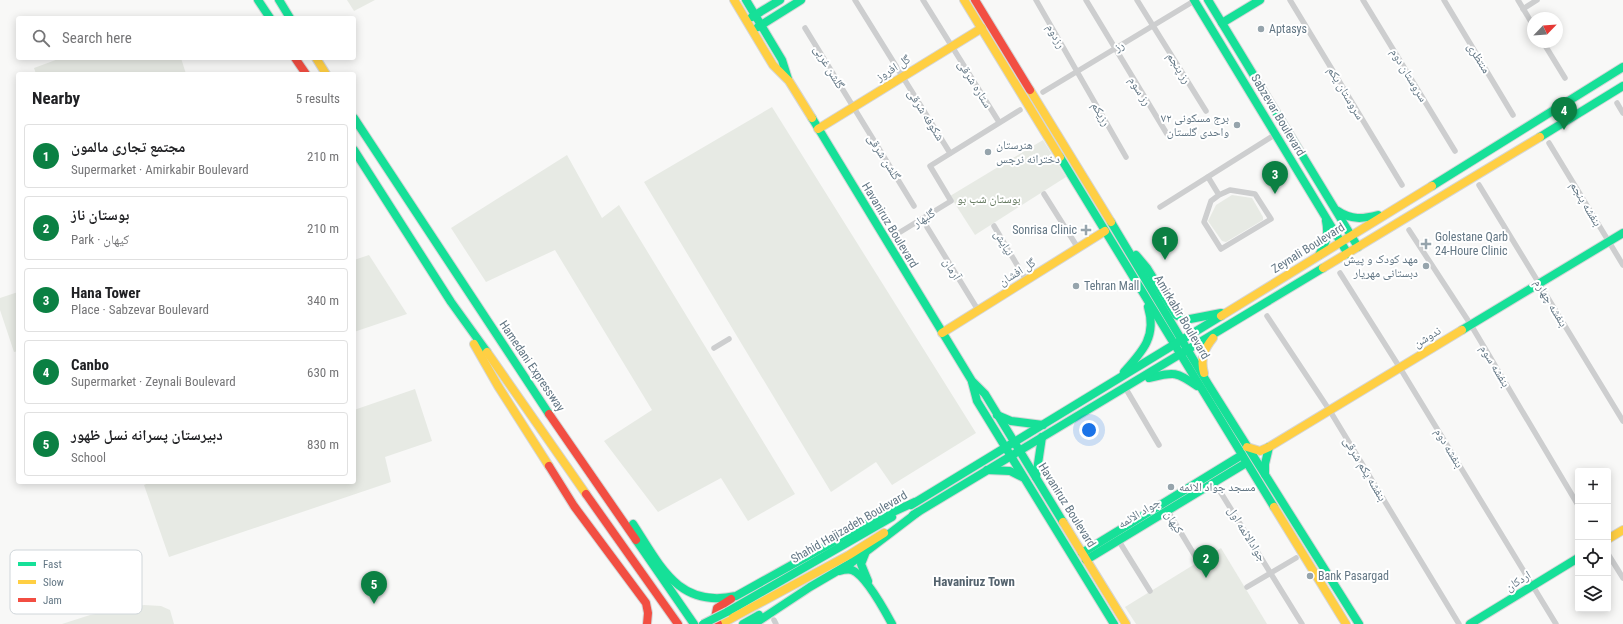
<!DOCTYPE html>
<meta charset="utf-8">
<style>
:root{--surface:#fff;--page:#f6f6f6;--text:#202124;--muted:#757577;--line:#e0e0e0;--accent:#0b8043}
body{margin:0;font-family:"Roboto Condensed","Noto Naskh Arabic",sans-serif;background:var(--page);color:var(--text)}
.controls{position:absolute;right:12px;bottom:12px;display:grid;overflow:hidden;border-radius:4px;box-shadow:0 2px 10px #0003}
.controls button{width:36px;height:36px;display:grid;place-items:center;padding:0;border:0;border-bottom:1px solid var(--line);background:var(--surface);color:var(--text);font:20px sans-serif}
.compass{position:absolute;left:1527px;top:12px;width:36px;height:36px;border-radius:50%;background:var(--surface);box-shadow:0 2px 10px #0003;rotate:65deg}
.you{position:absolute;left:1089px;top:430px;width:14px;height:14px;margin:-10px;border:3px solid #fff;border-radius:50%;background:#1a73e8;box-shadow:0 0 0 6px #1a73e833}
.badge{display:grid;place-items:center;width:26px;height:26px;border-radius:50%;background:var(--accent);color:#fff;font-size:13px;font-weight:700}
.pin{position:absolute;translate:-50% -33px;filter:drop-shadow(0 1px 2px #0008)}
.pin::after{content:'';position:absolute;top:21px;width:14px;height:12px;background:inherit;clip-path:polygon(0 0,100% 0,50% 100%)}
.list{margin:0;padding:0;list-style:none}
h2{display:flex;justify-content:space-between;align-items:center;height:52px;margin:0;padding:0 16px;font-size:17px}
h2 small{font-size:13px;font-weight:400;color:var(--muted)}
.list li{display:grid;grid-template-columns:26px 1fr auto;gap:12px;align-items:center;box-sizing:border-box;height:64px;margin:0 8px 8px;padding:0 8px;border:1px solid var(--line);border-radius:4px}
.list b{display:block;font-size:15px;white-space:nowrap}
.list p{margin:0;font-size:13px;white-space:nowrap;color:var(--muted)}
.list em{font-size:13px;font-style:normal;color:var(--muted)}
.icon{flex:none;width:22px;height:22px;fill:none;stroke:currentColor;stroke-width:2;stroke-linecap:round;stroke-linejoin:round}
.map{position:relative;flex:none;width:1623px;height:624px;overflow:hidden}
.search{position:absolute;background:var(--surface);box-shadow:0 2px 10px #0003;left:16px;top:16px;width:340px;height:44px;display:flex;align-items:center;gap:10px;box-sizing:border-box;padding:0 14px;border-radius:4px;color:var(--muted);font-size:15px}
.panel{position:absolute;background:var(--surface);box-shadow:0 2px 10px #0003;left:16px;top:72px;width:340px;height:412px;border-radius:4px}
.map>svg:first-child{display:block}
</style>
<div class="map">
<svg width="1623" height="624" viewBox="0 0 1623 624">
<rect width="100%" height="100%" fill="#f8f8f7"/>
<g fill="#e7eae4">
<polygon points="347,0 375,0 354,11"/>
<polygon points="61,58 181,58 186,74 36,74 34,68"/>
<polygon points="772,107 976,433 892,485 876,462 831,492 644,182"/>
<polygon points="1043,140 1066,177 975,235 950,196"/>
<polygon points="567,155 602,218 619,205 795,494 748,521 721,478 658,512 604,441 652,410 555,250 486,282 451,228"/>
<polygon points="1232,195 1252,198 1263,217 1263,220 1226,242 1222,241 1208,221 1216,205"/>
<polygon points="369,255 407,314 354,332 354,260"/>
<polygon points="18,292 18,351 14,352 0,310 0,298"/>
<polygon points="415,389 432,441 385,457 391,482 169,557 144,485 151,482 354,482 354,410"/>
<polygon points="1221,548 1267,624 1136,624 1125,607"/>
<polygon points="144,605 161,606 170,610 174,624 62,624 90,615"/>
</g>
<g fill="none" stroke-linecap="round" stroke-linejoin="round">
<g stroke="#d5d6d7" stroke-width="10">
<g id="fast">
<polyline points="258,0 270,18"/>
<polyline points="279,0 290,18"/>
<polyline points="746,0 782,60 788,79"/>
<polyline points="1194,0 1348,254"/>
<polyline points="1208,0 1358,247"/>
<polyline points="752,17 780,0"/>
<polyline points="1222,23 1260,0"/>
<polyline points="758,27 801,0"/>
<polyline points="354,118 549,414"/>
<polyline points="812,118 972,381 985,394 1063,522"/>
<polyline points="1540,137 1623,86"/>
<polyline points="354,150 451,302 487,352"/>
<polyline points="1060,157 1274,507"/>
<polyline points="1432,186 1623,67"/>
<path d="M1338,211c13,9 25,8 40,4"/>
<polyline points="1111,222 1208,384 1359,624"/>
<polyline points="1136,255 1147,268 1176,315 1185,320 1221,313"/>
<path d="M1319,255c7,-12 10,-20 7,-34"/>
<polyline points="1462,330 1623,233"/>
<path d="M1124,372c19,-21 33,-36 24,-65"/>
<path d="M1149,378c25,-6 27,-7 48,8"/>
<polyline points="972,382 977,401 1114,624"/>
<polyline points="997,415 1011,421 1043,425"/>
<polyline points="987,470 1010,471 1022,477"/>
<polyline points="1265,474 1265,464 1269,447"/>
<polyline points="1036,477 1042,437"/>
<polyline points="911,505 1221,316"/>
<polyline points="913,515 1323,268"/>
<path d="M633,524c27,41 45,85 103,72l124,-69 55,-25"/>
<polyline points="636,540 694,624"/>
<polyline points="1082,553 1242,455"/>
<polyline points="865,554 861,564 868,581"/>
<polyline points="1086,560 1246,463"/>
<path d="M839,571c4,-1 9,-2 13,-1 13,5 33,41 40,54"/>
<polyline points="727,612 892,517"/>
<polyline points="743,624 759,615"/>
<polyline points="754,624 810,587 851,563 918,512"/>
<polyline points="1470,624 1578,558"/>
</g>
</g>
<g stroke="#d5d6d7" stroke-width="10">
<g id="slow">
<polyline points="734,0 773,65 789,81 812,118"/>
<polyline points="964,0 1060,157"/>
<polyline points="316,58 326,74"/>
<polyline points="1030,90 1111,222"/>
<polyline points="818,129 982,28"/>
<polyline points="1323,268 1540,137"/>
<polyline points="1221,316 1432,186"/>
<polyline points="942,333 1105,231"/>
<polyline points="474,344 498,386 549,466"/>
<polyline points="487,352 586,494"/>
<path d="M1204,373c-4,-14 0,-24 9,-35"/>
<polyline points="1247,447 1260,451 1269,447 1462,330"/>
<polyline points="1274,507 1346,624"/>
<polyline points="1063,522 1126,624"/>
<polyline points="1608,539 1623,530"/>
<polyline points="721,624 849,555 884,533"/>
</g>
</g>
<g stroke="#d5d6d7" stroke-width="10">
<g id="jam">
<polyline points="975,0 1030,90"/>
<polyline points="295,58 306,74"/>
<polyline points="549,414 636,540"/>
<polyline points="549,466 574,506 646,603 648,613 647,624"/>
<polyline points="586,494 678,624"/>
<polyline points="718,624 715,618 717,608 731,599"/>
</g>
</g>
<g stroke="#cdcecf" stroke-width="5.5">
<polyline points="855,0 950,153"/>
<polyline points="923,0 999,122"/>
<polyline points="1036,0 1126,157"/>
<polyline points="1086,0 1167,134"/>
<polyline points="1137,0 1206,111"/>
<polyline points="1290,0 1402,185"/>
<polyline points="1363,0 1455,151"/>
<polyline points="1444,0 1513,115"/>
<polyline points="1518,0 1533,25"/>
<polyline points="1523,9 1537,0"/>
<polyline points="805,28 914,206"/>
<polyline points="1543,42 1565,78"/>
<polyline points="1043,92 1194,1"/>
<polyline points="1617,103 1623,113"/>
<polyline points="1549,143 1623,265"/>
<polyline points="1208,177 1219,195 1230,190 1255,194 1271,219 1221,249 1204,222 1211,201 1219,195"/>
<polyline points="1479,185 1623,421"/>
<polyline points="1044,194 1078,248"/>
<polyline points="1160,207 1276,134"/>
<polyline points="994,226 1026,280"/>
<polyline points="927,227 978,310"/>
<polyline points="1409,230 1471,325 1578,505"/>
<polyline points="897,234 951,201 930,166 1020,110"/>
<polyline points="1340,273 1400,368 1556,624"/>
<polyline points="1267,316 1330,411 1459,624"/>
<polyline points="714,348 729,339"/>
<polyline points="1126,389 1159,445"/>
<polyline points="1213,480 1302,624"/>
<polyline points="1166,508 1198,561"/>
<polyline points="1117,538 1150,591"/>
<polyline points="1608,554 1623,578"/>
<polyline points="1247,587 1296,558"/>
<polyline points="774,620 776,624"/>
</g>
<use href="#fast" stroke="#16e098" stroke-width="8"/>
<use href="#slow" stroke="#ffcf43" stroke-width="8"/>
<use href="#jam" stroke="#f24e42" stroke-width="8"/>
<g stroke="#d5d6d7" stroke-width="10" stroke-linecap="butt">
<polyline id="fast-bridge" points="703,624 727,612"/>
</g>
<use href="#fast-bridge" stroke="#16e098" stroke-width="8"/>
</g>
<g fill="#96a4ac" stroke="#fff" stroke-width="1.5">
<circle cx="1261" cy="29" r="4"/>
<circle cx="1237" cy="125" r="4"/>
<circle cx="988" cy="152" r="4"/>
<path d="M1084 224h4v4h4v4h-4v4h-4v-4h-4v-4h4z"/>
<path d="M1424 238h4v4h4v4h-4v4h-4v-4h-4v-4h4z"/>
<circle cx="1426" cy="266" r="4"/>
<circle cx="1076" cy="286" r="4"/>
<circle cx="1171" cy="487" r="4"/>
<circle cx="1310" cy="576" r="4"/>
</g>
<g text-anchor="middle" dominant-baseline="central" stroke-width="4" stroke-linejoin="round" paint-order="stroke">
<g font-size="12" fill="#627684" stroke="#fff" text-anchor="start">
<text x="1269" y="29">Aptasys</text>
<text x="1229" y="118" text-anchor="end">برج مسکونی ۷۲<tspan x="1229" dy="14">واحدی گلستان</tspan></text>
<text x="996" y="145">هنرستان<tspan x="996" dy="14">دخترانه نرجس</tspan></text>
<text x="1077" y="230" text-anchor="end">Sonrisa Clinic</text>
<text x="1435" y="237">Golestane Qarb<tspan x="1435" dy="14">24-Houre Clinic</tspan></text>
<text x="1418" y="259" text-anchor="end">مهد کودک و پیش<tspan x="1418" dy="14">دبستانی مهریار</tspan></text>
<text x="1084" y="286">Tehran Mall</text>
<text x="1179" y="487">مسجد جواد الائمه</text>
<text x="1318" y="576">Bank Pasargad</text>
</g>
<g font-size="12" fill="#627684" stroke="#fff">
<text transform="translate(1056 36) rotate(61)">رزدوم</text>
<text transform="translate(1119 46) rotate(-30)">رز</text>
<text transform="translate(1479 58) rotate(59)">منتظری</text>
<text transform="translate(829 67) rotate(59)">گلشن غربی</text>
<text transform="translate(893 68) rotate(-32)">گل افروز</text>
<text transform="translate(1179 68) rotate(58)">رز پنجم</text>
<text transform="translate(1409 75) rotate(59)">سروستان دوم</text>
<text transform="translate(975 84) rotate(58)">ستاره شرقی</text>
<text transform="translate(1140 91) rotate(58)">رز سوم</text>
<text transform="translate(1346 93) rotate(59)">سروستان یکم</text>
<text transform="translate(1101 114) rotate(60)">رزیکم</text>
<text transform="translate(926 115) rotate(58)">شکوفه شرقی</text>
<text transform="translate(1278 115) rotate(59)">Sabzevar Boulevard</text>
<text transform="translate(884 157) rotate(58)">گلشن شرقی</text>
<text transform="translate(1586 204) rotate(59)">بنفشه پنجم</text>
<text transform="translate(924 218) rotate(-32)">گلبهار</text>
<text transform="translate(890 225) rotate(59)">Havaniruz Boulevard</text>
<text transform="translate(1004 243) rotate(59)">نیایش</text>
<text transform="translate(1308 248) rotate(-32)">Zeynali Boulevard</text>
<text transform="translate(952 269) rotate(59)">آرمان</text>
<text transform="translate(1017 272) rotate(-32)">گل افشان</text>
<text transform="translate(1551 303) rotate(59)">بنفشه چهارم</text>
<text transform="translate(1182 317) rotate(59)">Amirkabir Boulevard</text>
<text transform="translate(1427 337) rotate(-31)">ندوشن</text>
<text transform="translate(532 366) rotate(56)">Hamedani Expressway</text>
<text transform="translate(1495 366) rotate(59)">بنفشه سوم</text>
<text transform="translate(1449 448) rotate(59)">بنفشه دوم</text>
<text transform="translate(1365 469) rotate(59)">بنفشه یکم شرقی</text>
<text transform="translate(1067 505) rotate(58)">Havaniruz Boulevard</text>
<text transform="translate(1139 513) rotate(-31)">جواد الائمه</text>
<text transform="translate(1174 522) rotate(59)">کیهان</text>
<text transform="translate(849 527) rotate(-30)">Shahid Hajizadeh Boulevard</text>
<text transform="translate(1247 534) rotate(58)">جوادالائمه اول</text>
<text transform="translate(1518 581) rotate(-32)">اردکان</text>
</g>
<g font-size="12" fill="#667a61" stroke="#fff">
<text x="989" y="199">بوستان شب بو</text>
</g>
<g font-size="13" font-weight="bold" fill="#54636e" stroke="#fff">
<text x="974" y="581">Havaniruz Town</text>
</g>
</g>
<rect x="10" y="550" width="132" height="64" rx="6" fill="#fff" stroke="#d0d6da" stroke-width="1"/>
<rect x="18" y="562" width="18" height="4" fill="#16e098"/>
<rect x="18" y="580" width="18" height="4" fill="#ffcf43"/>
<rect x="18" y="598" width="18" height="4" fill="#f24e42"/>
<g font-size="11" fill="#627684">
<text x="43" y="568">Fast</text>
<text x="43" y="586">Slow</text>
<text x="43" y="604">Jam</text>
</g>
</svg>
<div class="controls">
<button>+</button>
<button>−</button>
<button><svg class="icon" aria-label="locate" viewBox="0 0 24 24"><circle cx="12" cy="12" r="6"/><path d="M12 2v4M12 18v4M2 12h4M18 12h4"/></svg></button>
<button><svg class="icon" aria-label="layers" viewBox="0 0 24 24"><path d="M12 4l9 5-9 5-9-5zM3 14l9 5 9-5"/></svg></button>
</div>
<svg class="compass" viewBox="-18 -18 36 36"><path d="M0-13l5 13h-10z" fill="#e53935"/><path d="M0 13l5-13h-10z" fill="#757577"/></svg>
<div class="you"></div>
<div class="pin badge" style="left:1165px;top:260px">1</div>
<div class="pin badge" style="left:1206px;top:578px">2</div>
<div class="pin badge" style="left:1275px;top:194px">3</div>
<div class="pin badge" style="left:1564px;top:130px">4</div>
<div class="pin badge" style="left:374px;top:604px">5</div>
<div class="search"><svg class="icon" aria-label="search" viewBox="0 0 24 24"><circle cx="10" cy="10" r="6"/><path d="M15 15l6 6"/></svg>Search here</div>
<section class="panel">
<h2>Nearby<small>5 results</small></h2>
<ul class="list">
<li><span class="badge">1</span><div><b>مجتمع تجاری مالمون</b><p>Supermarket · Amirkabir Boulevard</p></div><em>210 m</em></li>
<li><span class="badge">2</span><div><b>بوستان ناز</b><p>Park · کیهان</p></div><em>210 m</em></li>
<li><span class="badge">3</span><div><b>Hana Tower</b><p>Place · Sabzevar Boulevard</p></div><em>340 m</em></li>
<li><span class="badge">4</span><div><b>Canbo</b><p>Supermarket · Zeynali Boulevard</p></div><em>630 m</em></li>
<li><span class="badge">5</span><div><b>دبیرستان پسرانه نسل ظهور</b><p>School</p></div><em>830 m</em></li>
</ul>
</section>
</div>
